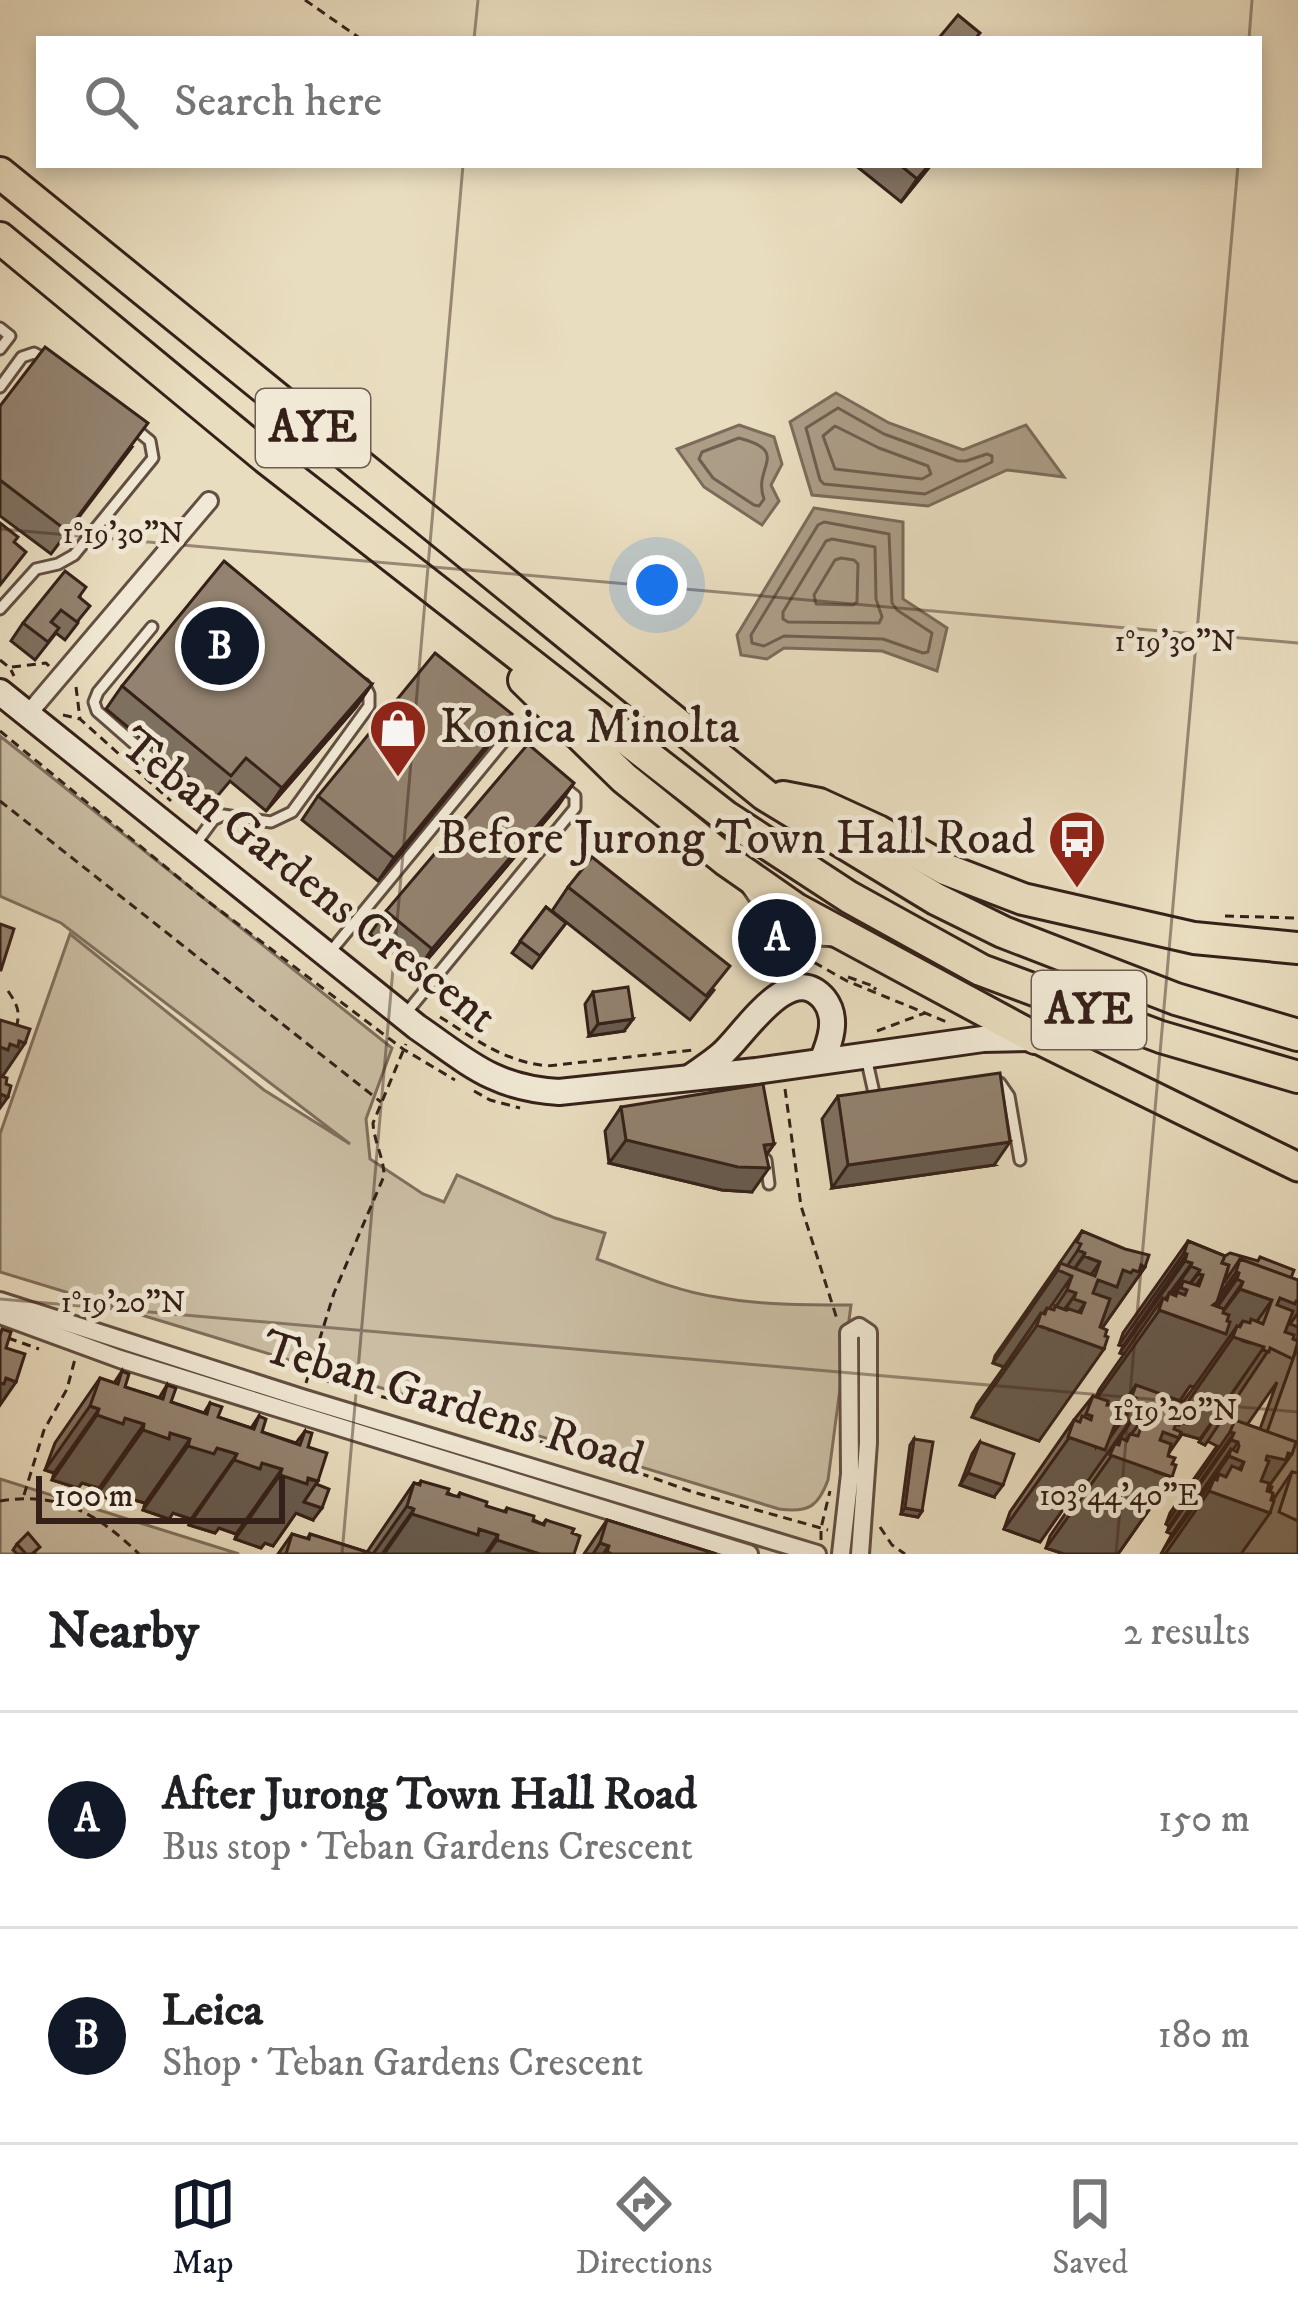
<!DOCTYPE html>
<meta charset="utf-8">
<style>
:root{--surface:#fff;--page:#f2f2f2;--text:#202124;--muted:#757577;--line:#e0e0e0;--accent:#111827}
body{margin:0;font-family:"IM FELL DW Pica",serif;background:var(--page);color:var(--text)}
.scale{position:absolute;left:36px;bottom:30px;width:249px;box-sizing:border-box;padding-left:12px;border:6px solid #352019;border-top:0;font-size:33px;line-height:42px;white-space:nowrap;color:#352019;-webkit-text-stroke:9px #f1e9d5;paint-order:stroke}
.you{position:absolute;left:657px;top:585px;width:42px;height:42px;margin:-30px;border:9px solid #fff;border-radius:50%;background:#1a73e8;box-shadow:0 0 0 18px #1a73e833}
.badge{display:grid;place-items:center;width:78px;height:78px;border-radius:50%;background:var(--accent);color:#fff;font-size:39px;font-weight:700}
.pin{position:absolute;translate:-50% -50%;border:6px solid #fff;box-shadow:0 3px 12px #0006}
.list{margin:0;padding:0;list-style:none}
h2{display:flex;justify-content:space-between;align-items:center;height:156px;margin:0;padding:0 48px;font-size:51px}
h2 small{font-size:39px;font-weight:400;color:var(--muted)}
.list li{display:grid;grid-template-columns:78px 1fr auto;gap:36px;align-items:center;box-sizing:border-box;height:216px;padding:0 48px;border-top:3px solid var(--line)}
.list b{display:block;font-size:45px;white-space:nowrap}
.list p{margin:0;font-size:39px;white-space:nowrap;color:var(--muted)}
.list em{font-size:39px;font-style:normal;color:var(--muted)}
.icon{flex:none;width:66px;height:66px;fill:none;stroke:currentColor;stroke-width:2;stroke-linecap:round;stroke-linejoin:round}
.map{position:relative;flex:none;width:1298px;height:1554px;overflow:hidden}
.search{position:absolute;background:var(--surface);box-shadow:0 6px 18px #0003;left:36px;right:36px;top:36px;height:132px;display:flex;align-items:center;gap:30px;box-sizing:border-box;padding:0 42px;border-radius:0px;color:var(--muted);font-size:45px}
.sheet{height:588px;background:var(--surface)}
nav{display:flex;justify-content:space-around;align-items:center;box-sizing:border-box;height:168px;border-top:3px solid var(--line);background:var(--surface);font-size:33px;color:var(--muted)}
nav a{display:grid;justify-items:center;gap:6px}
nav .on{color:var(--accent)}
.map>svg:first-child{display:block}
</style>
<div class="map">
<svg width="1298" height="1554" viewBox="0 0 1298 1554">
<rect width="100%" height="100%" fill="#e9ddbf"/>
<filter id="stains"><feTurbulence type="fractalNoise" baseFrequency=".00167" numOctaves="4"/><feColorMatrix values="0 0 0 0 .2 0 0 0 0 .09 0 0 0 0 .02 0 0 0 .5 -.17"/></filter>
<radialGradient id="worn" r=".72"><stop offset=".6" stop-color="#630" stop-opacity="0"/><stop offset="1" stop-color="#630" stop-opacity=".3"/></radialGradient>
<g fill="#cabda3" stroke="#806e5e" stroke-width="3">
<path d="M0,736l392,312 -26,71 4,40 53,35 21,8 13,-27 98,43 50,15 -8,26c38,14 78,32 119,38 44,8 90,8 135,8l-23,175c-10,27 -20,33 -49,29l-779,-237v-138l70,-200 194,156 86,54 -289,-221 -61,-27z"/>
<polygon points="0,1479 239,1554 0,1554"/>
</g>
<g fill="#ac9d87" stroke="#7c6b5b" stroke-width="3">
<polygon points="836,393 889,423 963,450 1026,425 1064,477 1007,470 928,506 812,495 790,422"/>
<polygon points="739,425 774,437 782,464 771,485 779,501 762,525 704,487 677,449"/>
<polygon points="814,508 903,522 903,599 947,628 937,671 882,651 784,648 767,659 741,655 737,635"/>
</g>
<g fill="none" stroke-linecap="round" stroke-linejoin="round">
<g stroke="#705e50" stroke-width="3">
<polygon points="838,408 884,434 958,461 966,461 987,454 992,456 992,462 925,494 824,484 820,480 806,428"/>
<polygon points="835,426 879,448 928,466 931,474 922,479 835,469 823,436"/>
<path d="M739,438c53,14 13,29 25,61l-5,7 -5,-1 -41,-27 -14,-19 3,-7z"/>
<polygon points="824,522 889,534 892,603 897,610 932,633 928,652 923,653 883,639 784,636 764,646 752,643 751,635 818,525"/>
<polygon points="832,539 875,547 876,599 882,617 879,623 788,622 783,619 783,612 826,541"/>
<polygon points="841,558 854,560 858,564 857,602 853,605 816,604 814,595 835,560"/>
</g>
<g stroke="#624f42" stroke-width="15">
<g id="lane">
<polyline points="0,328 10,336 0,349"/>
<polyline points="0,387 22,357 34,353 49,361"/>
<polyline points="0,609 36,569 58,564 74,555 153,458 150,441 133,427"/>
<polyline points="152,627 98,692 94,702 97,711 218,817"/>
<polyline points="194,846 213,820 223,815 271,822 292,812 369,706 369,694 364,684"/>
<polyline points="747,888 766,915 802,939 835,941"/>
<polyline points="331,951 504,741 502,729 494,723"/>
<polyline points="407,1012 575,808 575,796 560,784"/>
<polyline points="866,1057 874,1093"/>
<polyline points="992,1081 1000,1083 1009,1096 1020,1160"/>
<polyline points="766,1160 769,1184"/>
</g>
</g>
<g stroke="#624f42" stroke-width="22">
<g id="street">
<polyline points="28,714 209,501"/>
<polyline points="0,1301 302,1398 817,1554"/>
<polyline points="0,1315 120,1359 749,1554"/>
<polyline points="841,1554 850,1474 849,1333 859,1327 868,1333 868,1443 860,1554"/>
</g>
</g>
<g stroke="#352019" stroke-width="30">
<g id="secondary">
<path d="M0,692l417,335c51,35 76,61 142,65l197,-21 227,-32 50,-1"/>
<path d="M692,1076c10,-7 21,-14 30,-22 22,-19 68,-96 102,-55 15,19 6,43 -2,62"/>
</g>
</g>
<g stroke="#352019" stroke-width="33">
<polyline id="primary" points="1035,1038 1298,1167"/>
</g>
<g stroke="#352019" stroke-width="36">
<g id="highway">
<polyline points="0,173 765,795 936,899 1003,932 1176,999 1298,1035"/>
<polyline points="0,238 266,458 725,816 849,897 981,970 1161,1037 1298,1077"/>
<polyline points="524,680 624,778 727,861 796,909 1035,1038"/>
<polyline points="783,797 819,804 878,831 945,869 1023,899 1194,938 1298,948"/>
</g>
</g>
<g stroke="#352019" stroke-width="3" stroke-dasharray="9 6" stroke-linecap="butt">
<polyline points="305,0 361,39"/>
<polyline points="0,660 10,668 14,676"/>
<polyline points="12,667 46,663 49,666"/>
<polyline points="76,687 80,719"/>
<polyline points="63,715 80,719 171,801"/>
<polyline points="0,731 201,896 403,1049 455,1080"/>
<polyline points="0,801 381,1102"/>
<polyline points="1225,916 1298,918"/>
<polyline points="801,955 847,981 947,1022"/>
<polyline points="848,977 876,987 874,990"/>
<path d="M8,991c9,13 13,21 8,37"/>
<path d="M440,1017c37,23 63,44 107,49l146,-16"/>
<polyline points="877,1031 925,1013"/>
<polyline points="785,1089 801,1206 837,1319"/>
<polyline points="474,1091 490,1100 520,1108"/>
<polyline points="8,1338 39,1349"/>
<polyline points="309,1376 588,1455 693,1492 828,1530"/>
<path d="M306,1383l28,-90 50,-117c0,-18 -10,-34 -11,-53l33,-79"/>
<polyline points="24,1495 44,1430 67,1389 75,1359"/>
<path d="M0,1501c59,-10 98,13 139,53"/>
<polyline points="880,1527 892,1545 905,1554"/>
<polyline points="821,1540 821,1528 830,1491"/>
</g>
<use href="#lane" stroke="#f1e9d5" stroke-width="9"/>
<use href="#street" stroke="#f1e9d5" stroke-width="16"/>
<use href="#secondary" stroke="#f1e9d5" stroke-width="24"/>
<use href="#primary" stroke="#e9ddbf" stroke-width="27"/>
<use href="#highway" stroke="#e9ddbf" stroke-width="30"/>
</g>
<g fill="#7e705f" stroke="#352019" stroke-width="3" fill-rule="evenodd">
<polygon points="855,165 931,165 901,202"/>
<polygon points="0,406 132,447 51,554 0,516"/>
<polygon points="80,597 78,623 65,640 56,633 35,660 11,641 23,623"/>
<polygon points="372,684 356,707 266,811 230,781 215,799 106,709 122,686"/>
<polygon points="495,738 378,881 302,820 318,796"/>
<polygon points="558,806 416,973 370,934 386,911"/>
<polygon points="568,887 714,990 690,1020 552,911"/>
<polygon points="546,907 566,923 532,968 512,953"/>
<polygon points="593,992 624,1031 589,1036 585,1004"/>
<polygon points="838,1096 994,1165 832,1188 822,1119"/>
<polygon points="621,1107 774,1144 766,1155 752,1192 722,1190 609,1163 605,1131"/>
<polygon points="1082,1231 1145,1267 1102,1328 1039,1441 972,1417 977,1405 1004,1367 993,1363 995,1356"/>
<path d="M1188,1241l37,15 73,24v274h-137l11,-20 -5,-2 2,-6 -3,-2 4,-11 47,-67 -10,-5 -2,4 -6,-3 1,-3 -18,-5 -14,19 4,11v13l-54,77h-54l-18,-6 4,-12 24,-35 1,-2 -4,-1 -31,44 -36,-13 6,-17 64,-92 19,-24 3,1 3,-7 25,-36 -4,-1 3,-7 -4,-1 4,-12zM1277,1382l-17,47 -13,-4zM1190,1386l4,1 -11,15 -3,-1z"/>
<polygon points="122,1371 125,1387 159,1398 167,1385 171,1402 204,1413 210,1403 218,1417 251,1428 259,1416 262,1432 296,1443 305,1431 316,1484 313,1520 296,1513 273,1546 265,1543 261,1548 235,1539 236,1534 219,1528 215,1533 189,1525 191,1519 173,1513 169,1519 143,1510 145,1503 127,1498 123,1503 97,1495 99,1488 82,1483 78,1488 52,1480 54,1473 45,1470 55,1443 100,1378 114,1383"/>
<polygon points="914,1439 922,1511 918,1517 901,1514 910,1445"/>
<polygon points="980,1442 994,1497 960,1485 972,1454"/>
<polygon points="421,1481 457,1497 460,1493 486,1506 504,1512 507,1508 543,1524 546,1520 572,1533 574,1554 278,1554 292,1534 307,1539 310,1534 367,1552 414,1483 419,1484"/>
<polygon points="607,1520 716,1554 584,1554"/>
<polygon points="17,1544 36,1554 17,1554 13,1550"/>
</g>
<g fill="#675b4e" stroke="#352019" stroke-width="3" fill-rule="evenodd">
<polygon points="929,165 931,165 901,202 917,179"/>
<polygon points="372,684 356,707 266,811 282,788"/>
<polygon points="512,714 495,738 378,881 394,858"/>
<polygon points="574,783 558,806 416,973 432,949"/>
<polygon points="633,1019 624,1031 589,1036 598,1024"/>
<polygon points="19,1041 25,1043 0,1080 0,1047"/>
<polygon points="0,1094 8,1097 0,1108"/>
<polygon points="626,1140 764,1145 774,1144 758,1167 769,1168 752,1192 722,1190 609,1163"/>
<polygon points="1010,1142 994,1165 832,1188 848,1165"/>
<path d="M1078,1250l7,3 -15,22 14,-19 16,6 -26,37 24,-19 25,-10h10l8,-5 4,2 -54,77 13,5 -65,92 -67,-24 73,-103 2,-6 -8,12 2,-7 -37,54 -11,-4 65,-93 5,2zM1072,1276l-5,14 -25,37 -4,-2zM1076,1293l-24,37h-2zM1085,1303l-4,10 -18,21z"/>
<polygon points="1184,1253 1187,1254 1123,1346 1119,1345"/>
<polygon points="1185,1261 1192,1263 1161,1305 1163,1298 1124,1354 1120,1353"/>
<path d="M1191,1266l9,4 -14,19 12,-15 5,1 -28,41 24,8 37,-52 3,1 -37,52 2,1 33,-47 6,3 -33,47 30,-40 32,11 -29,41 7,2 30,-45 16,3h2v37l-10,14 -18,-4 -65,97 -6,-3 65,-95 -64,92 -18,-5 -26,38 16,5 -54,77h-54l-18,-6 73,-103 2,-7 -9,13 28,-44 -65,92 -4,-1 -31,44 -36,-13 82,-115 6,2 4,31 36,-51 4,-11 -18,26 -24,-9zM1183,1281l-18,31 -3,-1zM1243,1321l-3,6 -72,103 -54,27 28,-37v4l20,2 28,-40 4,1 43,-61 -2,6zM1136,1398l-3,7 -31,44 -2,-1z"/>
<polygon points="6,1378 16,1382 0,1405 0,1383"/>
<polygon points="90,1406 99,1409 54,1473 45,1470"/>
<polygon points="97,1415 125,1418 144,1424 99,1488 82,1483 78,1488 52,1480"/>
<polygon points="143,1430 170,1433 190,1439 145,1503 127,1498 123,1503 97,1495"/>
<polygon points="1230,1432 1234,1433 1169,1526 1166,1524"/>
<polygon points="1231,1440 1238,1442 1229,1456 1244,1462 1221,1495 1267,1456 1288,1453 1292,1454 1257,1508 1269,1495 1275,1497 1265,1511 1270,1513 1241,1554 1165,1554 1217,1480 1219,1474 1211,1486 1214,1479 1164,1549 1229,1456 1231,1449 1172,1534 1167,1532"/>
<polygon points="188,1446 217,1448 237,1454 191,1519 173,1513 169,1519 143,1510"/>
<polygon points="234,1460 262,1463 282,1469 236,1534 219,1528 215,1533 189,1525"/>
<polygon points="968,1473 1003,1485 994,1497 960,1485"/>
<polygon points="280,1475 318,1481 304,1502 322,1508 313,1520 296,1513 273,1546 265,1543 261,1548 235,1539"/>
<polygon points="407,1506 414,1509 382,1554 373,1554"/>
<polygon points="905,1508 922,1511 918,1517 901,1514"/>
<polygon points="412,1514 479,1529 498,1535 485,1554 384,1554"/>
<polygon points="497,1540 540,1554 487,1554"/>
<polygon points="600,1543 609,1546 603,1554 593,1554"/>
</g>
<g fill="#93826f" stroke="#352019" stroke-width="3">
<polygon points="958,15 980,33 975,39 938,39"/>
<polygon points="900,165 929,165 917,179"/>
<polygon points="45,347 148,423 67,531 0,480 0,406"/>
<polygon points="0,523 18,537 14,542 26,552 0,585"/>
<polygon points="224,561 372,684 282,788 246,758 231,776 122,686"/>
<polygon points="65,571 86,587 79,597 90,606 77,622 61,610 51,622 59,628 48,642 23,623"/>
<polygon points="435,653 512,714 394,858 318,796"/>
<polygon points="528,744 574,783 432,949 386,911"/>
<polygon points="592,857 730,966 706,996 568,887"/>
<polygon points="546,907 566,923 540,956 520,941"/>
<polygon points="0,924 14,929 1,970 0,970"/>
<polygon points="628,987 633,1019 598,1024 593,992"/>
<polygon points="0,1020 30,1029 25,1043 19,1041 18,1047 10,1044 8,1050 0,1047"/>
<polygon points="1000,1073 1010,1142 848,1165 838,1096"/>
<polygon points="0,1076 7,1078 6,1084 11,1086 8,1097 0,1094"/>
<polygon points="763,1084 774,1144 764,1145 769,1168 738,1167 626,1140 621,1107"/>
<polygon points="1082,1231 1125,1249 1149,1255 1145,1267 1141,1265 1139,1272 1133,1270 1131,1273 1123,1270 1117,1287 1098,1280 1093,1293 1110,1299 1100,1327 1107,1330 1105,1336 1108,1337 1104,1349 1037,1325 1041,1313 1045,1314 1047,1308 1054,1310 1055,1306 1066,1310 1066,1308 1081,1313 1085,1303 1074,1299 1076,1293 1067,1290 1072,1276 1058,1270 1060,1263 1095,1276 1100,1262 1084,1256 1085,1253 1078,1250 1081,1244 1077,1242"/>
<polygon points="1188,1241 1225,1256 1222,1263 1229,1265 1217,1302 1213,1305 1224,1309 1223,1313 1229,1315 1227,1321 1230,1322 1226,1334 1159,1310 1163,1298 1167,1300 1169,1293 1176,1296 1177,1292 1185,1295 1187,1290 1181,1288 1183,1281 1199,1286 1203,1275 1198,1274 1200,1270 1191,1266 1192,1263 1185,1261 1187,1254 1184,1253"/>
<polygon points="1230,1253 1258,1261 1260,1257 1294,1270 1291,1278 1240,1259 1224,1283 1229,1265 1222,1263 1225,1256"/>
<polygon points="1240,1259 1298,1280 1298,1301 1296,1301 1295,1304 1280,1298 1277,1305 1293,1311 1285,1332 1294,1335 1293,1339 1298,1341 1293,1359 1270,1348 1269,1352 1263,1350 1264,1347 1233,1337 1237,1326 1240,1327 1243,1321 1250,1323 1251,1319 1263,1324 1272,1300 1240,1289 1243,1282 1237,1279 1239,1273 1236,1272"/>
<polygon points="1298,1313 1298,1327 1290,1324"/>
<polygon points="2,1329 11,1332 6,1348 25,1354 16,1382 6,1378 4,1384 0,1383 0,1336"/>
<polygon points="1298,1345 1298,1473 1292,1472 1275,1497 1270,1492 1272,1487 1269,1486 1292,1454 1296,1442 1267,1432"/>
<polygon points="122,1371 129,1374 125,1387 163,1399 167,1385 176,1388 171,1402 207,1414 210,1403 222,1407 218,1417 254,1429 259,1416 266,1419 262,1432 300,1445 305,1431 312,1433 308,1447 327,1453 318,1481 308,1478 307,1484 280,1475 282,1469 262,1463 260,1469 234,1460 237,1454 217,1448 214,1454 188,1446 190,1439 170,1433 169,1439 143,1430 144,1424 125,1418 123,1424 97,1415 99,1409 90,1406 100,1378 118,1384"/>
<polygon points="1136,1385 1197,1407 1193,1418 1189,1417 1187,1424 1180,1422 1179,1425 1176,1424 1174,1429 1181,1432 1179,1438 1163,1432 1160,1440 1171,1444 1168,1456 1175,1458 1172,1464 1176,1465 1172,1477 1110,1455 1115,1444 1119,1445 1121,1438 1127,1441 1130,1434 1138,1436 1145,1416 1148,1418 1149,1414 1138,1410 1140,1407 1133,1405 1136,1398 1132,1396"/>
<polygon points="1093,1396 1108,1401 1107,1405 1122,1406 1105,1450 1068,1437 1074,1420 1080,1422 1082,1416 1091,1420 1092,1416 1086,1414"/>
<polygon points="1235,1420 1296,1442 1292,1454 1288,1453 1286,1460 1267,1456 1266,1460 1269,1461 1261,1481 1269,1483 1267,1491 1273,1493 1271,1500 1274,1501 1270,1513 1209,1491 1214,1479 1217,1480 1219,1474 1226,1477 1232,1466 1241,1470 1244,1462 1229,1456 1231,1449 1237,1452 1239,1446 1238,1442 1231,1440 1234,1433 1230,1432"/>
<polygon points="914,1439 933,1442 922,1511 905,1508"/>
<polygon points="980,1442 1014,1454 1003,1485 968,1473"/>
<polygon points="1292,1472 1298,1473 1298,1521 1279,1512"/>
<polygon points="421,1481 449,1489 447,1494 459,1497 460,1493 487,1502 486,1506 506,1512 507,1508 534,1516 533,1521 544,1525 546,1520 574,1529 572,1533 580,1536 574,1554 540,1554 497,1540 498,1535 479,1529 478,1535 412,1514 414,1509 407,1506 414,1483 420,1485"/>
<polygon points="316,1484 329,1489 322,1508 304,1502"/>
<polygon points="607,1520 716,1554 612,1554 607,1552 609,1546 600,1543"/>
<polygon points="28,1533 40,1547 32,1554 26,1554 17,1544"/>
<polygon points="292,1534 309,1539 310,1534 373,1554 286,1554"/>
</g>
<path fill="none" stroke="#352019" stroke-width="3" stroke-opacity="0.45" d="M474,39l4,-39M1249,39l3,-39M0,529l1298,114M0,1299l1298,113M342,1554l121,-1389M1116,1554l122,-1389"/>
<defs>
<g id="shop-pin" transform="scale(3)"><path d="M0 17L-7.5 6A9.5 9.5 0 1 1 7.5 6Z" fill="#8f2418" stroke="#f1e9d5"/><path d="M-5-2.5h2.3a2.7 3.5 0 0 1 5.4 0H5L5.5 6h-11ZM-1.5-2.5h3a1.5 2.3 0 0 0-3 0Z" fill="#fff"/></g>
<g id="bus-pin" transform="scale(3)"><path d="M0 17L-7.5 6A9.5 9.5 0 1 1 7.5 6Z" fill="#8f2418" stroke="#f1e9d5"/><path d="M-5-6H5V4H4V6H2V4H-2V6H-4V4H-5ZM-3.5-4V0h7V-4ZM-3.5 1.2v1.5H-2V1.2ZM2 1.2v1.5H3.5V1.2Z" fill="#fff"/></g>
</defs>
<g fill-rule="evenodd">
<use href="#shop-pin" x="398" y="728"/>
<use href="#bus-pin" x="1077" y="839"/>
</g>
<g text-anchor="middle" dominant-baseline="central" stroke-width="10" stroke-linejoin="round" paint-order="stroke">
<g fill="#f1e9d5" stroke="#6d5c51" stroke-width="3">
<rect x="256" y="389" width="114" height="78" rx="9"/>
<rect x="1032" y="971" width="114" height="78" rx="9"/>
</g>
<g font-size="45" font-weight="bold" fill="#352019">
<text x="313" y="428">AYE</text>
<text x="1089" y="1010">AYE</text>
</g>
<g font-size="48" fill="#352019" stroke="#f1e9d5" text-anchor="start">
<text x="440" y="728">Konica Minolta</text>
<text x="1035" y="839" text-anchor="end">Before Jurong Town Hall Road</text>
</g>
<g font-size="48" fill="#352019" stroke="#f1e9d5">
<text transform="translate(308 881) rotate(38)">Teban Gardens Crescent</text>
<text transform="translate(453 1404) rotate(17)">Teban Gardens Road</text>
</g>
</g>
<g font-size="30" text-anchor="middle" fill="#352019" stroke="#f1e9d5" stroke-width="10" stroke-linejoin="round" paint-order="stroke">
<text x="123" y="543">1°19'30"N</text>
<text x="1175" y="651">1°19'30"N</text>
<text x="123" y="1312">1°19'20"N</text>
<text x="1175" y="1420">1°19'20"N</text>
<text x="1119" y="1505">103°44'40"E</text>
</g>
<rect width="100%" height="100%" filter="url(#stains)"/>
<rect width="100%" height="100%" fill="url(#worn)"/>
</svg>
<div class="scale">100 m</div>
<div class="you"></div>
<div class="pin badge" style="left:777px;top:938px">A</div>
<div class="pin badge" style="left:220px;top:646px">B</div>
<div class="search"><svg class="icon" aria-label="search" viewBox="0 0 24 24"><circle cx="10" cy="10" r="6"/><path d="M15 15l6 6"/></svg>Search here</div>
</div>
<section class="sheet">
<h2>Nearby<small>2 results</small></h2>
<ul class="list">
<li><span class="badge">A</span><div><b>After Jurong Town Hall Road</b><p>Bus stop · Teban Gardens Crescent</p></div><em>150 m</em></li>
<li><span class="badge">B</span><div><b>Leica</b><p>Shop · Teban Gardens Crescent</p></div><em>180 m</em></li>
</ul>
</section>
<nav>
<a class="on"><svg class="icon" aria-label="map" viewBox="0 0 24 24"><path d="M3 6l6-2 6 2 6-2v14l-6 2-6-2-6 2zM9 4v14M15 6v14"/></svg>Map</a>
<a><svg class="icon" aria-label="directions" viewBox="0 0 24 24"><path d="M12 3l9 9-9 9-9-9zM9 14v-3h6M13 9l2 2-2 2"/></svg>Directions</a>
<a><svg class="icon" aria-label="saved" viewBox="0 0 24 24"><path d="M7 4h10v16l-5-4-5 4z"/></svg>Saved</a>
</nav>
